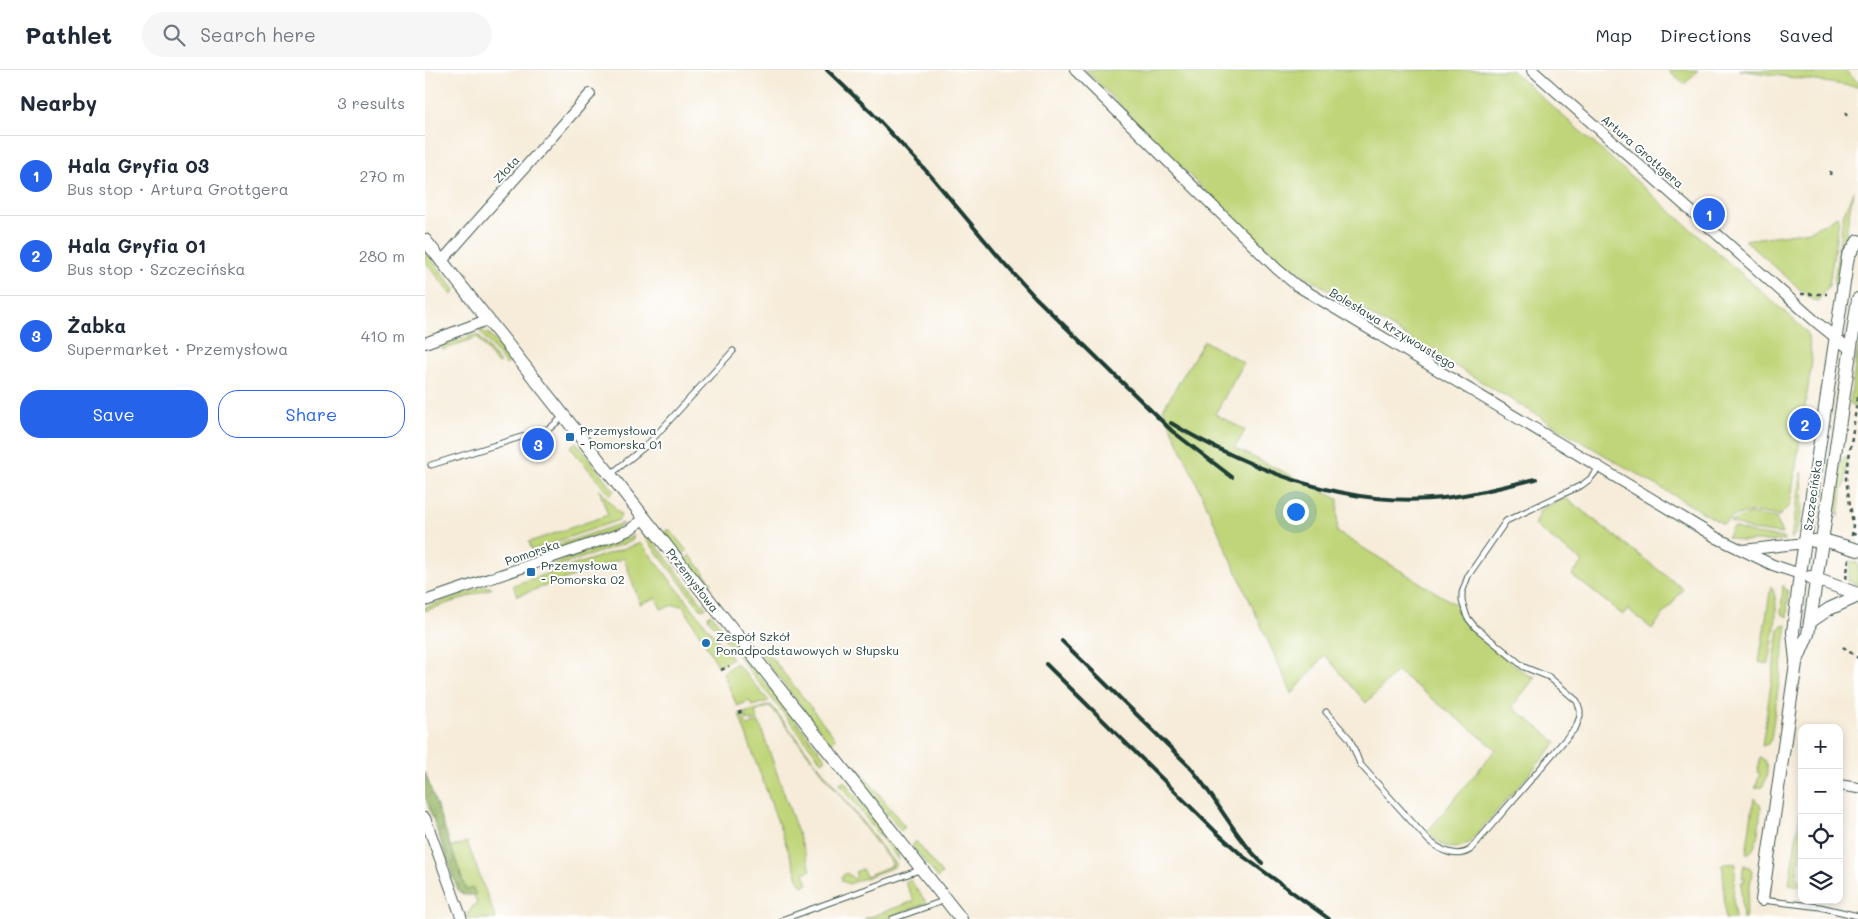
<!DOCTYPE html>
<meta charset="utf-8">
<style>
:root{--surface:#fff;--page:#f6f6f7;--text:#1f2937;--muted:#747a83;--line:#e0e1e3;--accent:#2563eb}
body{margin:0;font-family:Mali,sans-serif;background:var(--page);color:var(--text)}
.controls{position:absolute;right:15px;bottom:15px;display:grid;overflow:hidden;border-radius:10px;box-shadow:0 2px 8px #0003}
.controls button{width:45px;height:45px;display:grid;place-items:center;padding:0;border:0;border-bottom:1px solid var(--line);background:var(--surface);color:var(--text);font:25px sans-serif}
.you{position:absolute;left:870px;top:441px;width:18px;height:18px;margin:-12px;border:4px solid #fff;border-radius:50%;background:#1a73e8;box-shadow:0 0 0 8px #1a73e833}
.badge{display:grid;place-items:center;width:32px;height:32px;border-radius:50%;background:var(--accent);color:#fff;font-size:16px;font-weight:700}
.pin{position:absolute;translate:-50% -50%;border:2px solid #fff;box-shadow:0 1px 5px #0006}
.list{margin:0;padding:0;list-style:none}
h2{display:flex;justify-content:space-between;align-items:center;height:65px;margin:0;padding:0 20px;font-size:21px}
h2 small{font-size:16px;font-weight:400;color:var(--muted)}
.list li{display:grid;grid-template-columns:32px 1fr auto;gap:15px;align-items:center;box-sizing:border-box;height:80px;padding:0 20px;border-top:1px solid var(--line)}
.list b{display:block;font-size:19px;white-space:nowrap}
.list p{margin:0;font-size:16px;white-space:nowrap;color:var(--muted)}
.list em{font-size:16px;font-style:normal;color:var(--muted)}
.actions{display:flex;gap:10px;padding:15px 20px}
.actions a{flex:1;padding:11px 0;border:1px solid var(--accent);border-radius:20px;text-align:center;font-size:18px;color:var(--accent)}
.actions .main{background:var(--accent);color:#fff}
.icon{flex:none;width:28px;height:28px;fill:none;stroke:currentColor;stroke-width:2;stroke-linecap:round;stroke-linejoin:round}
.map{position:relative;flex:none;width:1433px;height:849px;overflow:hidden}
header{display:flex;align-items:center;gap:30px;box-sizing:border-box;height:70px;padding:0 25px;background:var(--surface);border-bottom:1px solid var(--line)}
header strong{font-size:24px}
nav{display:flex;gap:28px;margin-inline-start:auto;font-size:18px}
.search{width:350px;height:45px;background:var(--page);display:flex;align-items:center;gap:12px;box-sizing:border-box;padding:0 18px;border-radius:28px;color:var(--muted);font-size:19px}
main{display:flex}
aside{flex:1;background:var(--surface)}
.map>svg:first-child{display:block}
</style>
<header>
<strong>Pathlet</strong>
<div class="search"><svg class="icon" aria-label="search" viewBox="0 0 24 24"><circle cx="10" cy="10" r="6"/><path d="M15 15l6 6"/></svg>Search here</div>
<nav><a>Map</a><a>Directions</a><a>Saved</a></nav>
</header>
<main>
<aside>
<h2>Nearby<small>3 results</small></h2>
<ul class="list">
<li><span class="badge">1</span><div><b>Hala Gryfia 03</b><p>Bus stop · Artura Grottgera</p></div><em>270 m</em></li>
<li><span class="badge">2</span><div><b>Hala Gryfia 01</b><p>Bus stop · Szczecińska</p></div><em>280 m</em></li>
<li><span class="badge">3</span><div><b>Żabka</b><p>Supermarket · Przemysłowa</p></div><em>410 m</em></li>
</ul>
<div class="actions"><a class="main">Save</a><a>Share</a></div>
</aside>
<div class="map">
<svg width="1433" height="849" viewBox="0 0 1433 849">
<defs>
<pattern id="forest-crowns" width="20" height="18" patternUnits="userSpaceOnUse" patternTransform="scale(1.25)"><rect width="20" height="18" fill="#98b669"/><path d="M2 6a3 3 0 1 1 6 0M12 15a3 3 0 1 1 6 0" fill="none" stroke="#7b9557"/></pattern>
</defs>
<rect width="100%" height="100%" fill="#fff"/>
<filter id="ink" filterUnits="userSpaceOnUse"><feTurbulence type="fractalNoise" baseFrequency=".02" numOctaves="2"/><feDisplacementMap in="SourceGraphic" scale="10" xChannelSelector="R" yChannelSelector="G"/><feConvolveMatrix kernelMatrix="1 2 1 2 8 2 1 2 1" color-interpolation-filters="sRGB"/></filter>
<filter id="wash" filterUnits="userSpaceOnUse"><feTurbulence type="fractalNoise" baseFrequency=".0096" numOctaves="4" result="noise"/><feDisplacementMap in="SourceGraphic" scale="20" xChannelSelector="R" yChannelSelector="G"/><feGaussianBlur stdDeviation="1.12" result="paint"/><feColorMatrix in="noise" values="0 0 0 0 0 0 0 0 0 0 0 0 0 0 0 0 0 1.4 0 .05"/><feComposite in="paint" operator="in"/></filter>
<g filter="url(#wash)">
<rect width="100%" height="100%" fill="#f6ecd9"/>
<g fill="#c0d579" stroke="#708956">
<path d="M660,0h426l294,260 4,9 3,22 -22,144 -11,11c-24,-4 -36,-8 -56,8l-146,-85 -278,-167 -34,-23 -59,-57z"/>
<polygon points="1243,0 1273,0 1260,14"/>
<polygon points="1314,0 1367,0 1390,4 1391,0 1419,0 1433,12 1433,17"/>
<polygon points="1428,121 1412,217 1410,216 1409,213 1418,146"/>
<polygon points="1412,146 1414,149 1404,215 1393,231 1387,230 1320,170 1385,161 1403,152"/>
<polygon points="0,180 30,220 27,225 0,191"/>
<polygon points="53,259 64,264 86,291 81,295"/>
<polygon points="49,265 54,266 75,293 73,294 52,267 18,280 16,276"/>
<path d="M779,271l40,22 -29,51 30,16 -10,18 103,51 -1,33 123,75c5,26 47,52 68,68l7,2 -23,30 45,35 -87,100c-19,12 -27,4 -43,-10l69,-83 -99,-78 -31,32 -41,-48 -33,39 -129,-285z"/>
<polygon points="1433,275 1433,315 1429,339 1425,333"/>
<polygon points="151,372 189,421 185,425 145,377"/>
<path d="M1419,387h3l-2,29 -3,4 -3,27c-8,-16 0,-39 2,-56z"/>
<path d="M1377,402c1,16 2,57 -11,67z"/>
<polygon points="174,419 196,445 194,450 107,480 104,472 183,445"/>
<polygon points="1141,428 1258,519 1227,559 1203,539 1198,545 1147,505 1158,492 1109,455 1116,439"/>
<polygon points="1324,444 1351,448 1357,464 1326,460 1305,452"/>
<polygon points="198,453 190,460 109,487 108,483"/>
<polygon points="1308,457 1330,464 1359,468 1359,471 1315,471 1302,467"/>
<polygon points="244,459 262,481 257,485 239,462"/>
<polygon points="218,465 228,471 281,538 280,539 276,539"/>
<polygon points="209,466 207,471 121,500 121,496"/>
<polygon points="216,473 307,588 294,597 258,536 249,535 236,539 231,528 215,534 199,488 92,526 88,515"/>
<polygon points="265,485 287,513 282,517 260,489"/>
<polygon points="1426,491 1433,493 1433,515 1423,511"/>
<polygon points="1358,515 1363,522 1362,547 1356,543"/>
<polygon points="60,516 68,518 0,541 0,537"/>
<path d="M1346,516c11,17 1,58 -2,78l-10,-2z"/>
<polygon points="286,544 401,689 397,692 284,549 283,546"/>
<polygon points="1357,555 1362,555 1346,669 1343,674 1337,676 1354,559"/>
<polygon points="338,577 411,669 406,674 333,581"/>
<polygon points="311,593 344,631 327,636 325,631 312,636 298,603"/>
<polygon points="346,635 471,795 469,797 424,814 417,811 417,806 422,803 429,809 432,807 430,802 437,799 441,806 468,795 416,726 345,636 330,642 333,650 326,652 325,649 322,650 319,643"/>
<polygon points="317,643 322,656 334,652 386,800 379,803 383,814 377,816 375,813 314,645"/>
<path d="M1335,687c10,5 8,22 2,30l-7,1 5,-15 -3,-1z"/>
<polygon points="432,696 480,757 476,761 427,700"/>
<polygon points="419,711 472,778 474,791 415,714"/>
<path d="M1329,728l6,6 1,4c-2,12 -2,45 -15,46z"/>
<polygon points="1377,730 1377,770 1371,809 1377,811 1377,816 1364,814"/>
<polygon points="491,771 517,804 513,808 487,776"/>
<polygon points="42,772 68,841 71,849 44,849 42,844 47,837 52,834 49,825 41,820 26,777"/>
<polygon points="1301,793 1311,794 1308,826 1310,849 1300,849 1298,798 1296,796"/>
<polygon points="1319,795 1324,797 1327,802 1320,849 1318,849 1316,823 1317,811 1319,812 1320,808 1317,808"/>
<polygon points="485,810 502,833 459,849 439,849 489,831 480,812"/>
</g>
<polygon fill="url(#forest-crowns)" stroke="#5c7a4e" points="0,702 41,820 48,818 51,825 40,825 33,821 0,726"/>
</g>
<g filter="url(#ink)">
<g fill="none" stroke-linecap="round" stroke-linejoin="round">
<g stroke="#3f574d" stroke-width="7">
<g id="service">
<polyline points="6,395 125,358 138,347"/>
<polyline points="186,404 222,375 308,281"/>
<path d="M901,642l24,27 10,25 68,76c12,10 28,19 42,10l106,-123 4,-11v-6l-3,-9 -28,-24 -25,-10 -49,-40 -8,-10 -5,-16v-8l6,-17 38,-55 76,-36 8,-6 9,-11"/>
<polyline points="1337,830 1395,837 1433,846"/>
<polyline points="359,849 497,799"/>
<polyline points="467,849 521,830"/>
</g>
</g>
<g stroke="#3f574d" stroke-width="12">
<g id="minor">
<polyline points="650,0 852,199 871,215 1292,468 1348,495 1375,504"/>
<polyline points="1107,0 1390,251 1426,280"/>
<polyline points="16,192 165,24"/>
<polyline points="0,273 62,250"/>
<polyline points="1318,480 1380,473"/>
<polyline points="0,531 192,465 204,460 219,449"/>
<polyline points="1414,715 1433,718"/>
<polyline points="0,748 37,849"/>
</g>
</g>
<g stroke="#3f574d" stroke-width="14">
<g id="tertiary">
<polyline points="0,170 536,849"/>
<polyline points="1389,471 1398,470 1433,480"/>
<polyline points="1385,507 1433,524"/>
<polyline points="1385,552 1404,539 1433,526"/>
<polyline points="1371,591 1368,562 1375,504 1423,186 1433,171"/>
<polyline points="1337,830 1371,593 1383,564 1385,552 1433,229"/>
</g>
</g>
<g stroke="#3f574d" stroke-width="2.5" stroke-dasharray="4 4" stroke-linecap="butt">
<polyline points="1421,46 1422,41"/>
<polyline points="1405,105 1406,100"/>
<polyline points="1376,224 1402,224"/>
<polyline points="1427,463 1433,466"/>
<polyline points="1427,466 1428,454 1421,409 1433,325"/>
<polyline points="1421,509 1424,489"/>
<polyline points="1418,577 1433,588"/>
<polyline points="296,600 304,596"/>
<polyline points="313,643 318,641"/>
</g>
<use href="#service" stroke="#fff" stroke-width="5"/>
<use href="#minor" stroke="#fff" stroke-width="10"/>
<use href="#tertiary" stroke="#fff" stroke-width="12"/>
<g stroke="#1f3d34" stroke-width="4">
<polyline points="402,0 447,43 505,105 578,192 610,227 747,361 807,407"/>
<path d="M746,353c21,13 43,24 65,34 65,30 134,49 207,41 31,-3 62,-12 93,-19"/>
<path d="M637,571l128,126c26,31 43,67 72,96"/>
<polyline points="621,594 790,761 819,787 904,849"/>
</g>
</g>
</g>
<g fill="#1f6fb2" stroke="#fff" stroke-width="2">
<rect x="140" y="362" width="10" height="10" rx="2.5"/>
<rect x="101" y="497" width="10" height="10" rx="2.5"/>
<circle cx="281" cy="573" r="5"/>
</g>
<g text-anchor="middle" dominant-baseline="central" stroke-width="4" stroke-linejoin="round" paint-order="stroke">
<g font-size="12" fill="#1f3d34" stroke="#fff">
<text transform="translate(1218 81) rotate(41)">Artura Grottgera</text>
<text transform="translate(81 99) rotate(-48)">Złota</text>
<text transform="translate(968 258) rotate(31)">Bolesława Krzywoustego</text>
<text transform="translate(1387 425) rotate(-82)">Szczecińska</text>
<text transform="translate(107 482) rotate(-19)">Pomorska</text>
<text transform="translate(268 510) rotate(52)">Przemysłowa</text>
</g>
<g font-size="12" fill="#1f3d34" stroke="#fff" text-anchor="start">
<text x="155" y="360">Przemysłowa<tspan x="155" dy="14">- Pomorska 01</tspan></text>
<text x="116" y="495">Przemysłowa<tspan x="116" dy="14">- Pomorska 02</tspan></text>
<text x="291" y="566">Zespół Szkół<tspan x="291" dy="14">Ponadpodstawowych w Słupsku</tspan></text>
</g>
</g>
</svg>
<div class="controls">
<button>+</button>
<button>−</button>
<button><svg class="icon" aria-label="locate" viewBox="0 0 24 24"><circle cx="12" cy="12" r="6"/><path d="M12 2v4M12 18v4M2 12h4M18 12h4"/></svg></button>
<button><svg class="icon" aria-label="layers" viewBox="0 0 24 24"><path d="M12 4l9 5-9 5-9-5zM3 14l9 5 9-5"/></svg></button>
</div>
<div class="you"></div>
<div class="pin badge" style="left:1284px;top:144px">1</div>
<div class="pin badge" style="left:1380px;top:354px">2</div>
<div class="pin badge" style="left:113px;top:374px">3</div>
</div>
</main>
